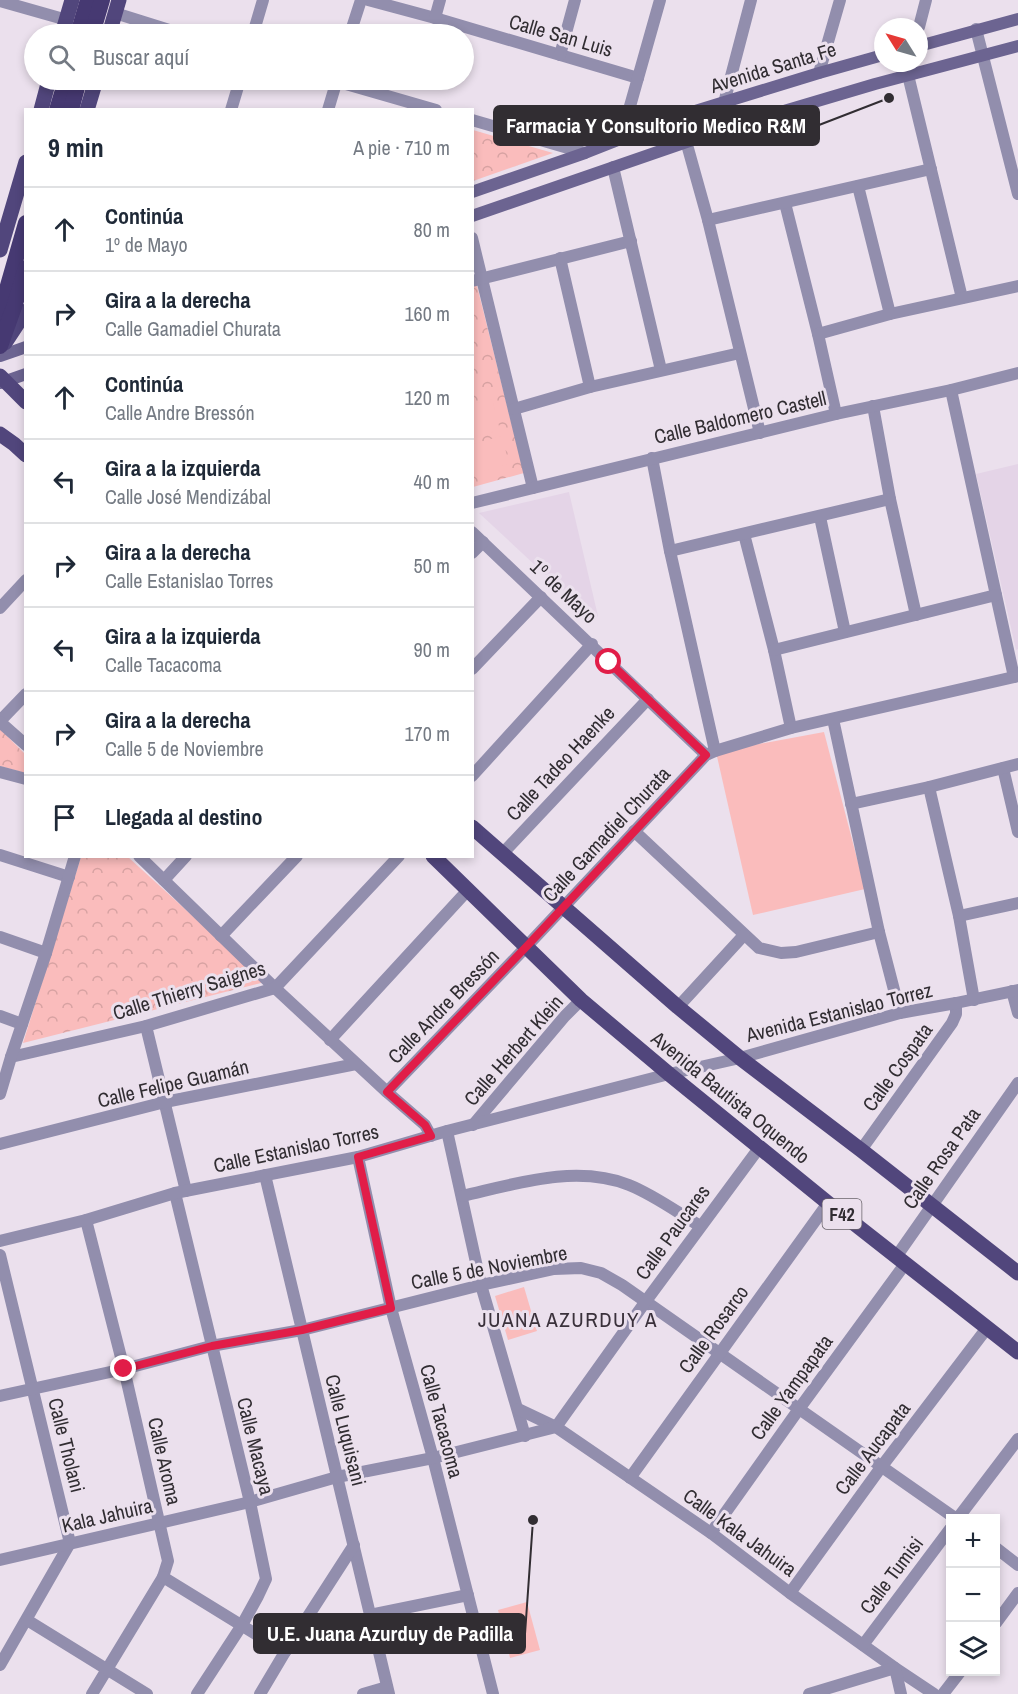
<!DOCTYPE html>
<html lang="es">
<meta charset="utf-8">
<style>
:root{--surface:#fff;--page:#f6f6f7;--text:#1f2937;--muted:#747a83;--line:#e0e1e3}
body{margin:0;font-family:"Archivo Narrow",sans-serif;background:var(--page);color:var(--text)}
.controls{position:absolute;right:18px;bottom:18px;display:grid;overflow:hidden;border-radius:0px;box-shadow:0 3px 9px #0003}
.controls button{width:54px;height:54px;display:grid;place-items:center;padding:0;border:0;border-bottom:2px solid var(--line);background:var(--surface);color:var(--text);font:30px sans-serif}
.compass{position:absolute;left:874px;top:18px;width:54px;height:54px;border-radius:50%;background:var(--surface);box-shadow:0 3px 9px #0003;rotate:307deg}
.stop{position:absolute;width:18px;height:18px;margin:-14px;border:4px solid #e11d48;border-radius:50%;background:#fff}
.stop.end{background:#e11d48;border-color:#fff;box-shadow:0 2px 6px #0008}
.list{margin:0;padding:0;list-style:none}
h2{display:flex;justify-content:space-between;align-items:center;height:78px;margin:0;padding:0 24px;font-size:26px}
h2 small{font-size:20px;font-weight:400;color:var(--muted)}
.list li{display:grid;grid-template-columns:39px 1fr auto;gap:18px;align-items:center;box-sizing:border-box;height:84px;padding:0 24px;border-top:2px solid var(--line)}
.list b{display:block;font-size:22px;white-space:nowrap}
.list p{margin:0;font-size:20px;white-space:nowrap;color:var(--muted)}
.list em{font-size:20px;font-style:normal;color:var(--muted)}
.icon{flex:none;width:33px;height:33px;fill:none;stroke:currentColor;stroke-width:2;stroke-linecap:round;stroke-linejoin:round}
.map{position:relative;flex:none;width:1018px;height:1694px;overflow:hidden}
.search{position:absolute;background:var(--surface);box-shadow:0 3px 9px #0003;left:24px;top:24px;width:450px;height:66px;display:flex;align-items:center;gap:15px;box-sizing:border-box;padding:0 21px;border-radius:33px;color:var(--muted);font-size:22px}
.panel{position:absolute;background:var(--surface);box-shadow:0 3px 9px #0003;left:24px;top:108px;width:450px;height:750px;border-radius:0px}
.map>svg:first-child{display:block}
</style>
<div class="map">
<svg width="1018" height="1694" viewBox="0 0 1018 1694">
<defs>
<pattern id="park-crowns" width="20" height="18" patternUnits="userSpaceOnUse" patternTransform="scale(1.5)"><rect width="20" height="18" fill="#fabcbc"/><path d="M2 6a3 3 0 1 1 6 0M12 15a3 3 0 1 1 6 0" fill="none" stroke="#d7a2a2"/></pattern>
</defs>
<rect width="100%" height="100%" fill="#ebe0ed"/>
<g fill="#e4d4e7">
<polygon points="1018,464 1018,649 1016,650 976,474"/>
<polygon points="569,492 598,616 594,620 479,513"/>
</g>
<g fill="url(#park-crowns)">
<polygon points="472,130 473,130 553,153 473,181"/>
<polygon points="476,282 524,473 473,487 472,283"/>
<polygon points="0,729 25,754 25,773 0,766"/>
<polygon points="81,857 128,857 265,982 23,1043"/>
</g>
<g fill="#fabcbc">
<polygon points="492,399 500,430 473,437 473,404"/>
<polygon points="502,436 509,464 473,474 473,444"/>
<polygon points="824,732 865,889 753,915 716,752"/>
<polygon points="524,1287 537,1331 508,1340 495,1296"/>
<polygon points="527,1602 540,1650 510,1658 498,1610"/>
</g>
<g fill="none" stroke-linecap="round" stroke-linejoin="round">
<g stroke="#928ead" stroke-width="12">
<polyline points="368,0 435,18 638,78"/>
<polyline points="0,1 67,20"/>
<polyline points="115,13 182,34"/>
<polyline points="435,18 440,0"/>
<polyline points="919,27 926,0"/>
<polyline points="976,29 1018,194"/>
<polyline points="253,34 263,0"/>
<polyline points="350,34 361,0"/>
<polyline points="560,55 575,0"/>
<polyline points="819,73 840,0"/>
<polyline points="908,75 962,298"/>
<polyline points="332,80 436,110"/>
<polyline points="231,110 240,80"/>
<polyline points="328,110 337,80"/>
<polyline points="679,116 708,220 760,433"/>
<polyline points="472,120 585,153"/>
<polyline points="727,128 724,103 751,0"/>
<polyline points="621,138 660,0"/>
<polyline points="613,167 661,370"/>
<polyline points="858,186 890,314"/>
<polyline points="785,203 818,334"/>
<polyline points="708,220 931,169"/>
<polyline points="472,238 533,488"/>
<polyline points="560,258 590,387"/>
<polyline points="472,281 631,241"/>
<polyline points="951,390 1014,677"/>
<polyline points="873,406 890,499 916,615"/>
<polyline points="514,409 590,387 740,353"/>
<polyline points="836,414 818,334 890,314 1018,286"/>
<polyline points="652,458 670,551 715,751"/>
<polyline points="472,503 836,414 951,390 1018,373"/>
<polyline points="820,517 845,632"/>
<polyline points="472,532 706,755"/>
<polyline points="744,534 774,650 791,728"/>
<polyline points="670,551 890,499"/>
<polyline points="472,553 483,542"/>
<polyline points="0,608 26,580"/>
<polyline points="774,650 996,595"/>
<polyline points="472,669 541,597"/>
<polyline points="833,719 879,932 900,1013"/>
<polyline points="0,721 26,694"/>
<polyline points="0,722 26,745"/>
<polyline points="1003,768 1018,832"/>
<polyline points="0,772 26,779"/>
<polyline points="472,776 592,644"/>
<polyline points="929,787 959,916 974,1000"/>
<polyline points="851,804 929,787 1018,764"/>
<polyline points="634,831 759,948 781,953 796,952 879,932"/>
<polyline points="502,854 648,699"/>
<polyline points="0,855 69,877"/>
<polyline points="139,856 275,988 387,1092 425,1125 431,1136"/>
<polyline points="164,880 186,856"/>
<polyline points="959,916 1018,903"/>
<polyline points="221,936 297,856"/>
<polyline points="0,937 46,953"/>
<polyline points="1012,991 1018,1013"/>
<polyline points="678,1007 744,935"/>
<polyline points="0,1016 22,1024"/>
<polyline points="146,1026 186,1191"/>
<polyline points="330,1040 468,890"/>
<polyline points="11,1057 146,1026 275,988 399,856"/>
<polyline points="387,1092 527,946 706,755 715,751 791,728 1018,676"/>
<polyline points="0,1094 11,1057 46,953 75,856"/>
<polyline points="473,1125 565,1016 581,1000"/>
<polyline points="447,1131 481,1285 525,1436"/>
<polyline points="0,1144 165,1102 356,1064"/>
<polyline points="861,1150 952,1023 956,1014 956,1003"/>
<polyline points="358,1157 391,1308 433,1458 493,1694"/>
<polyline points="265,1175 389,1694"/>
<polyline points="175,1193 250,1502 266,1579 258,1596 242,1625 197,1694"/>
<path d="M462,1196c53,-12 114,-32 167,-11 25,10 48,27 71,41"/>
<polyline points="86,1220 124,1369 168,1561 163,1577 92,1694"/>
<polyline points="0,1241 86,1220 175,1193 358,1157 447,1131 669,1074"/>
<polyline points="0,1255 70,1543 0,1665"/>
<polyline points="896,1257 1018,1083"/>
<polyline points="0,1396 124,1369 211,1346 302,1330 481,1285 554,1269 581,1268 601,1273 622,1285 955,1518"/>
<polyline points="518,1409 556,1427 711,1533 790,1593 895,1668 934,1694"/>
<polyline points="630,1478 828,1203"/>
<polyline points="958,1518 1018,1439"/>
<polyline points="711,1533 799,1409 905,1264"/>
<polyline points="996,1548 1018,1565"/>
<polyline points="0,1560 250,1502 337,1477 433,1458 556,1427 646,1301 759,1148"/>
<polyline points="163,1577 285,1652"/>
<polyline points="790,1593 882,1466 987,1328"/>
<polyline points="370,1615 468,1595"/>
<polyline points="27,1620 147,1694"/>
<polyline points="996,1623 1018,1593"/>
<polyline points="863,1645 950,1529"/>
<polyline points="260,1694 285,1652 354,1545"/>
<polyline points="363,1694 387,1687"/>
<polyline points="809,1694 895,1668 901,1694"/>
<polyline points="943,1694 960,1672"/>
</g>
<polyline stroke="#928ead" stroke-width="12" points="669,1074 740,1058 900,1013 956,1003 1018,990"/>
<g stroke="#6c6491" stroke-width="12">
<polyline points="919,46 1018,19"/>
<polyline points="472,192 585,153 679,116 819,73 883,55"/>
<polyline points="472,216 727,128 875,84 1018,46"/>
<polyline points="0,356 26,347"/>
<polyline points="0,383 26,374"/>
</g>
<g stroke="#51467c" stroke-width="15">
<polyline points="62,34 72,0"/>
<polyline points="109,34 119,0"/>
<polyline points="41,110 49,80"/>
<polyline points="87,110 96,80"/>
<polyline points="0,250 26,162"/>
<polyline points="5,343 26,311"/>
<polyline points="0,376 26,402"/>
<polyline points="0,434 14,444 26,455"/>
<polyline points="472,827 678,1007 740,1058 861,1150 1018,1273"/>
<polyline points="433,856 581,1000 669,1074 828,1203 1018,1352"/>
</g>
<g stroke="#463972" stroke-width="16">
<polyline points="78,34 88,0"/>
<polyline points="92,34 102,0"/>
<polyline points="57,110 66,80"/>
<polyline points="71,110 79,80"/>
<polyline points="0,327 3,303 26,223"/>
<polyline points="0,346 15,304 26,268"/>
</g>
</g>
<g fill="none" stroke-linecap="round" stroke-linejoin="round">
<polyline stroke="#e11d48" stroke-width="8" points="124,1369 212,1346 302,1330 391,1308 358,1157 431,1136 425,1125 387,1092 527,946 706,755 609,662"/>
</g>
<g text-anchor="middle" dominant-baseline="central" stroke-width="6" stroke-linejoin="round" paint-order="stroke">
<rect fill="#ebe0ed" stroke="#69636a" stroke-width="1.5" x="822.5" y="1199" width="39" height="30" rx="4.5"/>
<g font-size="18" font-weight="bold" fill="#312d32">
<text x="842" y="1214">F42</text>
</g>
<g font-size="20" fill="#312d32" stroke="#ebe0ed">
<text transform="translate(561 35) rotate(16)">Calle San Luis</text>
<text transform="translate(773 67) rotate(-17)">Avenida Santa Fe</text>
<text transform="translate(740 417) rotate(-13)">Calle Baldomero Castell</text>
<text transform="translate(564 591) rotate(43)">1º de Mayo</text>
<text transform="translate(560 763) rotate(-47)">Calle Tadeo Haenke</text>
<text transform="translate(606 834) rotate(-47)">Calle Gamadiel Churata</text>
<text transform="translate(189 990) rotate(-17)">Calle Thierry Saignes</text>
<text transform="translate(443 1006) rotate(-46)">Calle Andre Bressón</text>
<text transform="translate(839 1012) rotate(-14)">Avenida Estanislao Torrez</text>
<text transform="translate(513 1050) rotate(-49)">Calle Herbert Klein</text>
<text transform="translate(897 1067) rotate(-54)">Calle Cospata</text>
<text transform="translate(173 1083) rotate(-13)">Calle Felipe Guamán</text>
<text transform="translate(731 1097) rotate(39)">Avenida Bautista Oquendo</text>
<text transform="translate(296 1148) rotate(-12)">Calle Estanislao Torres</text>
<text transform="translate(941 1158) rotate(-55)">Calle Rosa Pata</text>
<text transform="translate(672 1232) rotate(-54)">Calle Paucares</text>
<text transform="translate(489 1267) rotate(-11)">Calle 5 de Noviembre</text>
<text transform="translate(713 1329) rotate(-54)">Calle Rosarco</text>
<text transform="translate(791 1387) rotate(-54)">Calle Yampapata</text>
<text transform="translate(442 1421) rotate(75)">Calle Tacacoma</text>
<text transform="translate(346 1430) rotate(76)">Calle Luquisani</text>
<text transform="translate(67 1445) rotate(76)">Calle Tholani</text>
<text transform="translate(256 1446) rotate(76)">Calle Macaya</text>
<text transform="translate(872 1448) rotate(-53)">Calle Aucapata</text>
<text transform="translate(165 1461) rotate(77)">Calle Aroma</text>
<text transform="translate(107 1515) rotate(-13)">Kala Jahuira</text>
<text transform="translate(740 1532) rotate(36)">Calle Kala Jahuira</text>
<text transform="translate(891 1575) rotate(-53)">Calle Tumisi</text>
</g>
<g font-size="21" letter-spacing="1.5" fill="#3a313b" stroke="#ebe0ed">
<text x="568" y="1319">JUANA AZURDUY A</text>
</g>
</g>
<path fill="none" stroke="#312d32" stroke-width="2" d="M889 98L819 125M533 1520L525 1634"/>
<g fill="#312d32" stroke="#ebe0ed" stroke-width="2">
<circle cx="889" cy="98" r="6"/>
<circle cx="533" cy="1520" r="6"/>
</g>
<g fill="#312d32" stroke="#312d32" stroke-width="2">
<rect x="494" y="106" width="325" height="39" rx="6"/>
<rect x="254" y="1614" width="271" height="39" rx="6"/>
</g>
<g font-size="21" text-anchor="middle" font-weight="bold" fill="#fff">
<text x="656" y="133">Farmacia Y Consultorio Medico R&amp;M</text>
<text x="390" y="1641">U.E. Juana Azurduy de Padilla</text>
</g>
</svg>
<div class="controls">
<button>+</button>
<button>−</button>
<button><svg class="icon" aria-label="layers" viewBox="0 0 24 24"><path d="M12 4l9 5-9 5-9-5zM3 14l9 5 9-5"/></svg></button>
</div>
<svg class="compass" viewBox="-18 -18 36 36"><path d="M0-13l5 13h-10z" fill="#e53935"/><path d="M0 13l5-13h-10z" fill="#747a83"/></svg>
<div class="stop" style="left:609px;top:662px"></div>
<div class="stop end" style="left:124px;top:1369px"></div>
<div class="search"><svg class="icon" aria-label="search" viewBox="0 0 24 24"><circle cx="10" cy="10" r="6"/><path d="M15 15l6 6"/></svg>Buscar aquí</div>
<section class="panel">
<h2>9 min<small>A pie · 710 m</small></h2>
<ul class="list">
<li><svg class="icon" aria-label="ahead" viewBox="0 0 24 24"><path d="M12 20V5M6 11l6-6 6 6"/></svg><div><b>Continúa</b><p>1º de Mayo</p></div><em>80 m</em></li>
<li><svg class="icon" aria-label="right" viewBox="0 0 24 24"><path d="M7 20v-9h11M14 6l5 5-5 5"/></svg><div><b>Gira a la derecha</b><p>Calle Gamadiel Churata</p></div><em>160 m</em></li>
<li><svg class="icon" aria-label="ahead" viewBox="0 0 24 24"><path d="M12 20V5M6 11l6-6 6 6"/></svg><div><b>Continúa</b><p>Calle Andre Bressón</p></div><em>120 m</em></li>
<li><svg class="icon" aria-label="left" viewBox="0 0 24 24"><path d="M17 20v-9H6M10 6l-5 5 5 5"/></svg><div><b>Gira a la izquierda</b><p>Calle José Mendizábal</p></div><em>40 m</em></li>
<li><svg class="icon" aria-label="right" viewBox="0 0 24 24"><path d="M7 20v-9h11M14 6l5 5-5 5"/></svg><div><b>Gira a la derecha</b><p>Calle Estanislao Torres</p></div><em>50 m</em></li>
<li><svg class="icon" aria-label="left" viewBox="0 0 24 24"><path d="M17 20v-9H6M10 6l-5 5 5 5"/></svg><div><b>Gira a la izquierda</b><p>Calle Tacacoma</p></div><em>90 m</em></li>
<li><svg class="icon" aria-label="right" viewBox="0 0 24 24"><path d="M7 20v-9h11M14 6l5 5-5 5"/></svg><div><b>Gira a la derecha</b><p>Calle 5 de Noviembre</p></div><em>170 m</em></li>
<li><svg class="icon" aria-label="arrive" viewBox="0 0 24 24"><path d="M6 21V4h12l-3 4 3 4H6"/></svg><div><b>Llegada al destino</b></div></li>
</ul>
</section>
</div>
